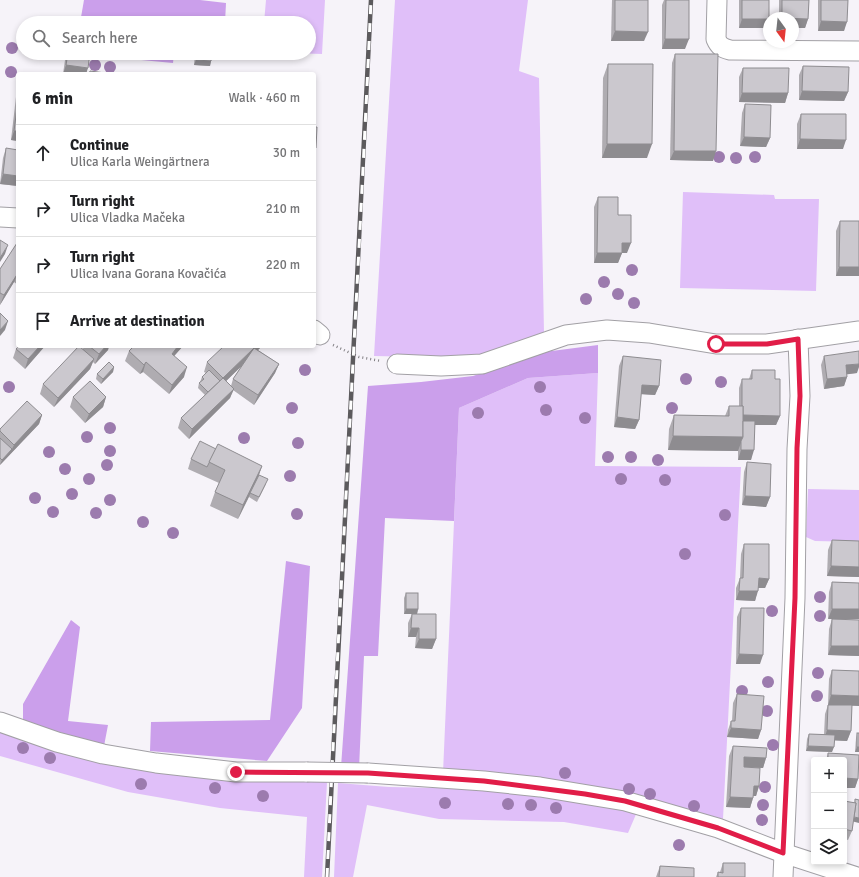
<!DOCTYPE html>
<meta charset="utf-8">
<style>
:root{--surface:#fff;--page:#f6f6f6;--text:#202124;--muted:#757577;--line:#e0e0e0}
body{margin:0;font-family:Signika,sans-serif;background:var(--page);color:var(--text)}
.controls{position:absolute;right:12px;bottom:12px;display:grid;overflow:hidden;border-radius:4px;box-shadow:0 2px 6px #0003}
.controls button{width:36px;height:36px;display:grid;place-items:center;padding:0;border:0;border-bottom:1px solid var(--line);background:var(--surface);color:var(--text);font:20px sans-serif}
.compass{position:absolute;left:763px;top:12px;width:36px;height:36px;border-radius:50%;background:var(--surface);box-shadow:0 2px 6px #0003;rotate:165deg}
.stop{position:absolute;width:12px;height:12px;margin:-9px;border:3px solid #e11d48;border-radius:50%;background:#fff}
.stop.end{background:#e11d48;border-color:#fff;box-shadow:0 1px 4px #0008}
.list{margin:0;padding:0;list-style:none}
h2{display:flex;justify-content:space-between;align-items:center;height:52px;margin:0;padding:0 16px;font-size:17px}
h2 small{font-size:13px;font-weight:400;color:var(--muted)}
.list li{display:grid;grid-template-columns:26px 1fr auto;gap:12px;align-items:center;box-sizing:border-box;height:56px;padding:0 16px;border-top:1px solid var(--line)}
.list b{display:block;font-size:15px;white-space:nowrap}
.list p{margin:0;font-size:13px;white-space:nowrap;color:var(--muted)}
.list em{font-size:13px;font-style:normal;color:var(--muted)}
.icon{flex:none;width:22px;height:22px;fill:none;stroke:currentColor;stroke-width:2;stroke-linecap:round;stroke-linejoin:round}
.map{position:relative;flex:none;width:859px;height:877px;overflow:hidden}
.search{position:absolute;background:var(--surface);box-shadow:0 2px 6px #0003;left:16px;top:16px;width:300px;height:44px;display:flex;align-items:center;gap:10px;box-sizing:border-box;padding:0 14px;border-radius:22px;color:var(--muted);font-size:15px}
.panel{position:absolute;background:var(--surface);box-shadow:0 2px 6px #0003;left:16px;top:72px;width:300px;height:276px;border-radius:4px}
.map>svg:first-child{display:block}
</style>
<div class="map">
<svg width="859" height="877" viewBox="0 0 859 877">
<rect width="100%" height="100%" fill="#f6f3f9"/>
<g fill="#e0bff9">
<polygon points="266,0 325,0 322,54 291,53 309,53 309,23 264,23"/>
<polygon points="395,0 528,0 519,71 539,78 544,332 473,358 374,356"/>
<polygon points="683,192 774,195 775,199 819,199 816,291 680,288"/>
<polygon points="598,373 595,466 741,467 723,819 642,797 443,773 459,408 528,378"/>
<polygon points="808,489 859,490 859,542 815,541 806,537"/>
<polygon points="0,730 239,777 327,782 322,877 304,877 307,817 220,808 128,792 0,756"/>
<polygon points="338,783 389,787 443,788 540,793 637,812 628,833 564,822 439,819 367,805 353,877 334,877"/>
</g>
<g fill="#cb9feb">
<polygon points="84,0 200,0 226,3 225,23 80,23"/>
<polygon points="78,53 174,53 173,63 88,55"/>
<polygon points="598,345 598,373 528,378 459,408 454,521 385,518 378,656 364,656 359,769 341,767 368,386 421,382 473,376 544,352"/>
<polygon points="286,561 310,566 302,708 267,761 150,751 151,722 270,720"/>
<polygon points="71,620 80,627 68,721 108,725 104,746 23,721 23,704"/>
</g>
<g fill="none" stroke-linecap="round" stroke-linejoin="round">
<g stroke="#a2a0a5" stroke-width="21">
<g id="minor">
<path d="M717,0l-1,39c3,7 6,9 14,11l129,1"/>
<polyline points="0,217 18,218"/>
<polyline points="314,330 320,335"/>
<polyline points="397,364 441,366 482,364 566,335 607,330 649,333 716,344 767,344 859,331"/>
<polyline points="0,722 57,742 103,754 156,763 236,772 307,772"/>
<polyline points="368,773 484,781 540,787 625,801 718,828 783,853 857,877"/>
<polyline points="783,877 795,598 797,449 800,396 798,339"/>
</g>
</g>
<polyline stroke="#838185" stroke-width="2.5" stroke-dasharray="1 3" stroke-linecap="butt" points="333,345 359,357 381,361"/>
<use href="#minor" stroke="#fff" stroke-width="19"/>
<g stroke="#5c5a5d" stroke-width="4.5">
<path id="rail" d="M327,877c13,-292 31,-585 44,-877"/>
</g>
<use href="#rail" stroke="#fff" stroke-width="3" stroke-dasharray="9" stroke-linecap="butt"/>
<g stroke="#a2a0a5" stroke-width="21" stroke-linecap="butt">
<polyline id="minor-bridge" points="307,772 368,773"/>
</g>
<use href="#minor-bridge" stroke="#fff" stroke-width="19"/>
</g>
<g fill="#9c7bae">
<circle cx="12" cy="48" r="6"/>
<circle cx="95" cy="65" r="6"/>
<circle cx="110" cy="67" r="6"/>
<circle cx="11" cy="72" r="6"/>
<circle cx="719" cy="157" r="6"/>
<circle cx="755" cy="157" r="6"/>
<circle cx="736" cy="158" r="6"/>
<circle cx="632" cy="270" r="6"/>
<circle cx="604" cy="282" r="6"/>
<circle cx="618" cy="294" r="6"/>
<circle cx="586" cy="299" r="6"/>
<circle cx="634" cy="303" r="6"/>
<circle cx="305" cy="370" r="6"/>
<circle cx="686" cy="379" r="6"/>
<circle cx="721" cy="382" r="6"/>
<circle cx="9" cy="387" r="6"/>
<circle cx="540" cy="387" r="6"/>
<circle cx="292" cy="408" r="6"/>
<circle cx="672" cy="408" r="6"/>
<circle cx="546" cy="410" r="6"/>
<circle cx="478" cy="413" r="6"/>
<circle cx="585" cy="418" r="6"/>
<circle cx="110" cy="428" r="6"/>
<circle cx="87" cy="437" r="6"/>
<circle cx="244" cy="438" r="6"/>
<circle cx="298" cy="443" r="6"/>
<circle cx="110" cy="451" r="6"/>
<circle cx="49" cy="452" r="6"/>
<circle cx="608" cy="457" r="6"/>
<circle cx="631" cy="457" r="6"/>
<circle cx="658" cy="460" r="6"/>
<circle cx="107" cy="465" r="6"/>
<circle cx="65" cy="469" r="6"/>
<circle cx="290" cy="476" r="6"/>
<circle cx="89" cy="479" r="6"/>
<circle cx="621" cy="479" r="6"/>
<circle cx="665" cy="480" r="6"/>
<circle cx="72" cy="494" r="6"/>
<circle cx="35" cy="498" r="6"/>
<circle cx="110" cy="500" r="6"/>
<circle cx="53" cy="512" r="6"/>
<circle cx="96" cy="513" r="6"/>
<circle cx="297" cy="514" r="6"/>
<circle cx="725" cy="515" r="6"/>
<circle cx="143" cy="522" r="6"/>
<circle cx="173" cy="533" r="6"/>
<circle cx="685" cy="554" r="6"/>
<circle cx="820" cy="597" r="6"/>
<circle cx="772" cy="611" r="6"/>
<circle cx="820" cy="616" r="6"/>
<circle cx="818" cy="673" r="6"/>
<circle cx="768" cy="682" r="6"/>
<circle cx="742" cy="691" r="6"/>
<circle cx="817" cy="696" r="6"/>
<circle cx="767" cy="711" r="6"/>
<circle cx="773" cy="745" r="6"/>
<circle cx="23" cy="748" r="6"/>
<circle cx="50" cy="758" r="6"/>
<circle cx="565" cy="773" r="6"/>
<circle cx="141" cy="784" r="6"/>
<circle cx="765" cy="787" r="6"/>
<circle cx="215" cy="788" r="6"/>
<circle cx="629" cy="789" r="6"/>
<circle cx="650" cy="794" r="6"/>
<circle cx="263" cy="796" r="6"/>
<circle cx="445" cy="803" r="6"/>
<circle cx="508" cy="804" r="6"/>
<circle cx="531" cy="805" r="6"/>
<circle cx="763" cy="805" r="6"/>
<circle cx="694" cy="806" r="6"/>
<circle cx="556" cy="808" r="6"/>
<circle cx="762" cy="820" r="6"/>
<circle cx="679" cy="845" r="6"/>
</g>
<g fill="#afacb1" fill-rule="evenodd">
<polygon points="612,0 648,0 644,41 611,41"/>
<polygon points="664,0 689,0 685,49 662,49 662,5"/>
<polygon points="739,0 769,0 765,28 739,28"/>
<polygon points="779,0 809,0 808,19 805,28 793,18 779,18"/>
<polygon points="818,0 848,0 844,31 818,31"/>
<polygon points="66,53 90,53 86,74 63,74"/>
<polygon points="195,53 212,53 211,61 210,66 194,65"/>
<polygon points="675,54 713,161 670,160 672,63"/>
<polygon points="608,64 647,158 602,158 603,78"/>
<polygon points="803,66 848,92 844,101 799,100 799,75"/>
<polygon points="743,68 788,93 785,103 739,102 739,77"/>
<polygon points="18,91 18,141 11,140 16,97"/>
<polygon points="745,104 770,138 766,147 740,146 742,113"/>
<polygon points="801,114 843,149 797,149 797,124"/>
<polygon points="6,148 18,186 0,184 3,158"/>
<polygon points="598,197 618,215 627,253 622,253 618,263 594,263 594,207"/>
<polygon points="840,221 859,221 859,276 836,276 836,231"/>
<polygon points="18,244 18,285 14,282 0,305 0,269"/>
<polygon points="45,346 25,369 13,358 16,349"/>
<polygon points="84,346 109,346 108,350 95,364 93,362 90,369 54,407 40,394 43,384 83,349"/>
<polygon points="183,346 174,356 184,377 169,394 143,372 140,374 125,361 129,351"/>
<path d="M262,346l-4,4 21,14 -4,9 -21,32 -21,-15 -3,8 -41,41 -11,-11 3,-10 24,-23 -7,-7 1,-5 2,-1h-1l2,-5 4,-4 -2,-1 3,-10zM242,365l-9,14 -2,7 -5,-5z"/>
<polygon points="623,356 659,386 655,395 641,394 639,420 635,429 614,427 619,366"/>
<polygon points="824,356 857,373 847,374 847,377 844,386 824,389 821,365"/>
<polygon points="114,367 113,372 101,384 96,379 97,374"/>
<polygon points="752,370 775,379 780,416 776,425 755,425 751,460 738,460 738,451 668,450 669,429 674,415 725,416 729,406 739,406 739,388 742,379 749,379"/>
<polygon points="73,397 106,397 103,407 85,423 70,407"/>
<polygon points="42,415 39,424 0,465 0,429"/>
<polygon points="216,449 262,466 259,475 266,484 257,502 249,497 238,519 210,506 215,492 219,483 188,469 191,459"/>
<polygon points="747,462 770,497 766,507 742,505 744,472"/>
<polygon points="832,540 859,541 859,577 827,576 828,550"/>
<polygon points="744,544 769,579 765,588 758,588 755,601 736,600 736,588 740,578 741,554"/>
<polygon points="832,582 859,583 828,619 829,592"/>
<polygon points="406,593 418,609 417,614 436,639 432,649 415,648 416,637 408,637 408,623 412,614 404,614 404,598"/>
<polygon points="741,608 760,664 736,664 737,617"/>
<polygon points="832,619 859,620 859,656 828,655 829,629"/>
<polygon points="832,670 852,706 851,731 847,741 834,740 832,752 806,751 807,739 809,734 824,735 825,714 828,705 829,679"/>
<polygon points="737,694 761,730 758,739 727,737 728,730 731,721 732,721 733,703"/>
<polygon points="857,733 859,733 859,752 855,752 856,738"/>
<polygon points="733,746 766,758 763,768 744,767 759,786 756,796 753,796 753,798 750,808 726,807 729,756"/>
<polygon points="828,753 859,755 858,779 855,788 844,788 844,760 826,760"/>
<polygon points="855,799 852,831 848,840 844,839 844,801 854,803"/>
<polygon points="723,863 745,877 716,877 718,872 720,872"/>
<polygon points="660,866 694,877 656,877"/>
</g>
<g fill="#8e8c90">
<polygon points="793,18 808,19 805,28 793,28"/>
<polygon points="742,19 769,19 765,28 739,28"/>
<polygon points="821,21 847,22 844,31 818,31"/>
<polygon points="615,31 648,32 644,41 611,41"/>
<polygon points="665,39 689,39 685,49 662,49"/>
<polygon points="196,60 211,61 210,66 194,65"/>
<polygon points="66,65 88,68 86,74 63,74"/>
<polygon points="802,91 848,92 844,101 799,100"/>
<polygon points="742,93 788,93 785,103 739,102"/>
<polygon points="14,131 18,131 18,141 11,140"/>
<polygon points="744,137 770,138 766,147 740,146"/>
<polygon points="800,139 846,140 843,149 797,149"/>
<polygon points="607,144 652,144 647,158 602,158"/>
<polygon points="314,148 316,148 314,154"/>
<polygon points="674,151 716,151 713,161 670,160"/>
<polygon points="3,174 18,176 18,186 0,184"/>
<polygon points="622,243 631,243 627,253 618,253"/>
<polygon points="8,245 5,254 0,262 0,258"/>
<polygon points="597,253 622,253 618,263 594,263"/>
<polygon points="839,267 859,267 859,276 836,276"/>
<polygon points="18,273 14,282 0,305 4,295"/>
<polygon points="8,321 5,330 0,336 0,330"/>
<polygon points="40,346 45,346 25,369 28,359"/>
<polygon points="106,346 109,346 108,350 95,364 99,354"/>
<polygon points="178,346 183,346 168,363 172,354"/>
<polygon points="256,346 262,346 251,357 254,348"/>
<polygon points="254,348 251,357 220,387 223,378"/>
<polygon points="94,359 90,369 54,407 58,398"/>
<polygon points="146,362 143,372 140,374 144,365"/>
<polygon points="279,364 275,373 254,405 258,395"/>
<polygon points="859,364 859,367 857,373 842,375 846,365"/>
<polygon points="114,367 113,372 101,384 103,379"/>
<polygon points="187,367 184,377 169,394 172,385"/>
<polygon points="847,377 844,386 824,389 827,379"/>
<polygon points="642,385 659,386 655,395 639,394"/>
<polygon points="234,389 230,398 189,439 192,429"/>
<polygon points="106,397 103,407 85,423 89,414"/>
<polygon points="42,415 39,424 0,465 2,460 12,449 14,445"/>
<polygon points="742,415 780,416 776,425 742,425"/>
<polygon points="617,417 639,420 635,429 614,427"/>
<polygon points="673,436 743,437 738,451 668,450"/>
<polygon points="741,450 754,450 751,460 738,460"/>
<polygon points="262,466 257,480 238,519 243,505"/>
<polygon points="745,496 770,497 766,507 742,505"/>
<polygon points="831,566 859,567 859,577 827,576"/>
<polygon points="759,578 769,579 765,588 755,588"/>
<polygon points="739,591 758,591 755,601 736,600"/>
<polygon points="406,609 418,609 417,614 404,614"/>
<polygon points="832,609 859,609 859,619 828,619"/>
<polygon points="411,628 419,628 416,637 408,637"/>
<polygon points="419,639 436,639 432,649 415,648"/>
<polygon points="831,646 859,646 859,656 828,655"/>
<polygon points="739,654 763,655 760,664 736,664"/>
<polygon points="831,695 859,696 859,706 828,705"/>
<polygon points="731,728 761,730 758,739 727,737"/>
<polygon points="827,730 851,731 847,741 824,740"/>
<polygon points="808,746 834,747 832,752 806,751"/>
<polygon points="857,747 859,747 859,752 855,752"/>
<polygon points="744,757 766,758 763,768 741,767"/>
<polygon points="844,778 858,779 855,788 844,788"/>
<polygon points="754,786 759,786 756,796 750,796"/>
<polygon points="730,797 753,798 750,808 726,807"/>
<polygon points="853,817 859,818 859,823 851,821"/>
</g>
<g fill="#cbc8ce" stroke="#8e8c90">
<polygon points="615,0 648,0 648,32 615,31"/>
<polygon points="666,0 689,0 689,39 665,39"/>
<rect x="742" y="0" width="27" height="19"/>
<polygon points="782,0 809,0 808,19 782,18"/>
<polygon points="821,0 848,0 847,22 821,21"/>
<polygon points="68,53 90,53 88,68 66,65"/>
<polygon points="197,53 212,53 211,61 196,60"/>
<polygon points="675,54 718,54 716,151 674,151"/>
<polygon points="608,64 653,64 652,144 607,144"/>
<polygon points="803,66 849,67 848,92 802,91"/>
<polygon points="743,68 789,68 788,93 742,93"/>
<polygon points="90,71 113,74 89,74"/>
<polygon points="158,73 171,74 157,74"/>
<polygon points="18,100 18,131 14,131"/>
<polygon points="745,104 771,105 770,138 744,137"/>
<polygon points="801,114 846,114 846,140 800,139"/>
<polygon points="314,127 317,127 316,148 314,148"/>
<polygon points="6,148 18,150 18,176 3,174"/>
<polygon points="598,197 618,197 618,215 631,215 631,243 622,243 622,253 597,253"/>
<polygon points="840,221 859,221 859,267 839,267"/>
<polygon points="0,240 8,245 0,258"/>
<polygon points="17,243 18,244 18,273 4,295 0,293 0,269"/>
<polygon points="0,313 8,321 0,330"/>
<polygon points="19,346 40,346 28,359 16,349"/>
<polygon points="79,346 94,359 58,398 43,384"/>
<polygon points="89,346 106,346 99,354"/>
<polygon points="134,346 178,346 172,354 187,367 172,385 146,362 144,365 129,351"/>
<polygon points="224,346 256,346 254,348 279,364 258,395 233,379 254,348 223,378 207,362"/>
<polygon points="859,351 859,364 846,365 847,377 827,379 824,356"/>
<polygon points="623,356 661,360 659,386 642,385 639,420 617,417"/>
<polygon points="109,362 114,367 103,379 97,374"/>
<polygon points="209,370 220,381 208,392 199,383 204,379 202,377"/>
<polygon points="752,370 775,370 775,379 780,379 780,416 743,415 743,406 742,406 742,379 752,379"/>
<polygon points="223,378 234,389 192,429 181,418"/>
<polygon points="90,381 106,397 89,414 73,397"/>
<polygon points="27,401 42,415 14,445 0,431 0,429"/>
<polygon points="729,406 743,406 743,437 673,436 674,415 729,416"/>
<polygon points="743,421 755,421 754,450 741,450 741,441 743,437"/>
<polygon points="0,438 12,449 2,460 0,458"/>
<polygon points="200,441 216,449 207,467 191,459"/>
<polygon points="218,444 262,466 243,505 215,492 225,470 209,462"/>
<polygon points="747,462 771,464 770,497 745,496"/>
<polygon points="259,475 268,479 259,497 250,493"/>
<polygon points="832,540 859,541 859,567 831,566"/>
<polygon points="744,544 769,544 769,579 759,578 758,591 739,591 740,578 743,578"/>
<polygon points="832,582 859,583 859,609 832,609"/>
<rect x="406" y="593" width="12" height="16"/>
<polygon points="741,608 764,608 763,655 739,654"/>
<polygon points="412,614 436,614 436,639 419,639 419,628 411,628"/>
<polygon points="832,619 859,620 859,646 831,646"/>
<polygon points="832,670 859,671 859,696 831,695"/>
<polygon points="737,694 764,696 761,730 731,728 731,721 735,721"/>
<polygon points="828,705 852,705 851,731 827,730"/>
<rect x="857" y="733" width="2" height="14"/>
<polygon points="809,734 835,735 834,747 808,746"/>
<polygon points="733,746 767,748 766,758 744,757 744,767 760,768 759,786 754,786 753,798 730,797"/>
<polygon points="828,753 859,755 858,779 844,778 844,760 828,760"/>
<polygon points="855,799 859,800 859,818 854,817 856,803 855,803"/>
<polygon points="844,801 856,803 852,831 844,829"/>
<polygon points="723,863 745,863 745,877 718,877 718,872 723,873"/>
<polygon points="660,866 694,868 694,877 659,877"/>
</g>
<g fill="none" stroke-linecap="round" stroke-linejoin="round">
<polyline stroke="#e11d48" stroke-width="5" points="236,772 368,773 484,781 585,794 625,801 718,828 783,853 795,598 797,448 800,396 798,339 767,344 716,344"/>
</g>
</svg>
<div class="controls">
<button>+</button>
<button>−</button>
<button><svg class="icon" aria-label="layers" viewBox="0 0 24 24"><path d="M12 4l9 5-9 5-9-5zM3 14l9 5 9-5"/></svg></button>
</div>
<svg class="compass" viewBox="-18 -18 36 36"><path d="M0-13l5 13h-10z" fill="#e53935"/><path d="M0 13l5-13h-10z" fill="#757577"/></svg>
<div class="stop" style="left:716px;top:344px"></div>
<div class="stop end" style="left:236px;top:772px"></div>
<div class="search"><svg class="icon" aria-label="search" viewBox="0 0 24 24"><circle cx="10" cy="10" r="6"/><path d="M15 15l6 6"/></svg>Search here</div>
<section class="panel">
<h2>6 min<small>Walk · 460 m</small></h2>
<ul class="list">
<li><svg class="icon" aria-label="ahead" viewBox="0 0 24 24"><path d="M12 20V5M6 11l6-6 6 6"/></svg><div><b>Continue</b><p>Ulica Karla Weingärtnera</p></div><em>30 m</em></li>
<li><svg class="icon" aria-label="right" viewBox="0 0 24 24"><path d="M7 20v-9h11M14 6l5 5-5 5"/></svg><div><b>Turn right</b><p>Ulica Vladka Mačeka</p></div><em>210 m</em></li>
<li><svg class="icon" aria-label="right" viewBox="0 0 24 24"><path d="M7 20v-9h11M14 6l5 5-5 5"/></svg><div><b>Turn right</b><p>Ulica Ivana Gorana Kovačića</p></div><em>220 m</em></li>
<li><svg class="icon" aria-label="arrive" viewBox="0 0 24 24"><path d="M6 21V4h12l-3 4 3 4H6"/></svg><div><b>Arrive at destination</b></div></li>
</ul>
</section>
</div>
